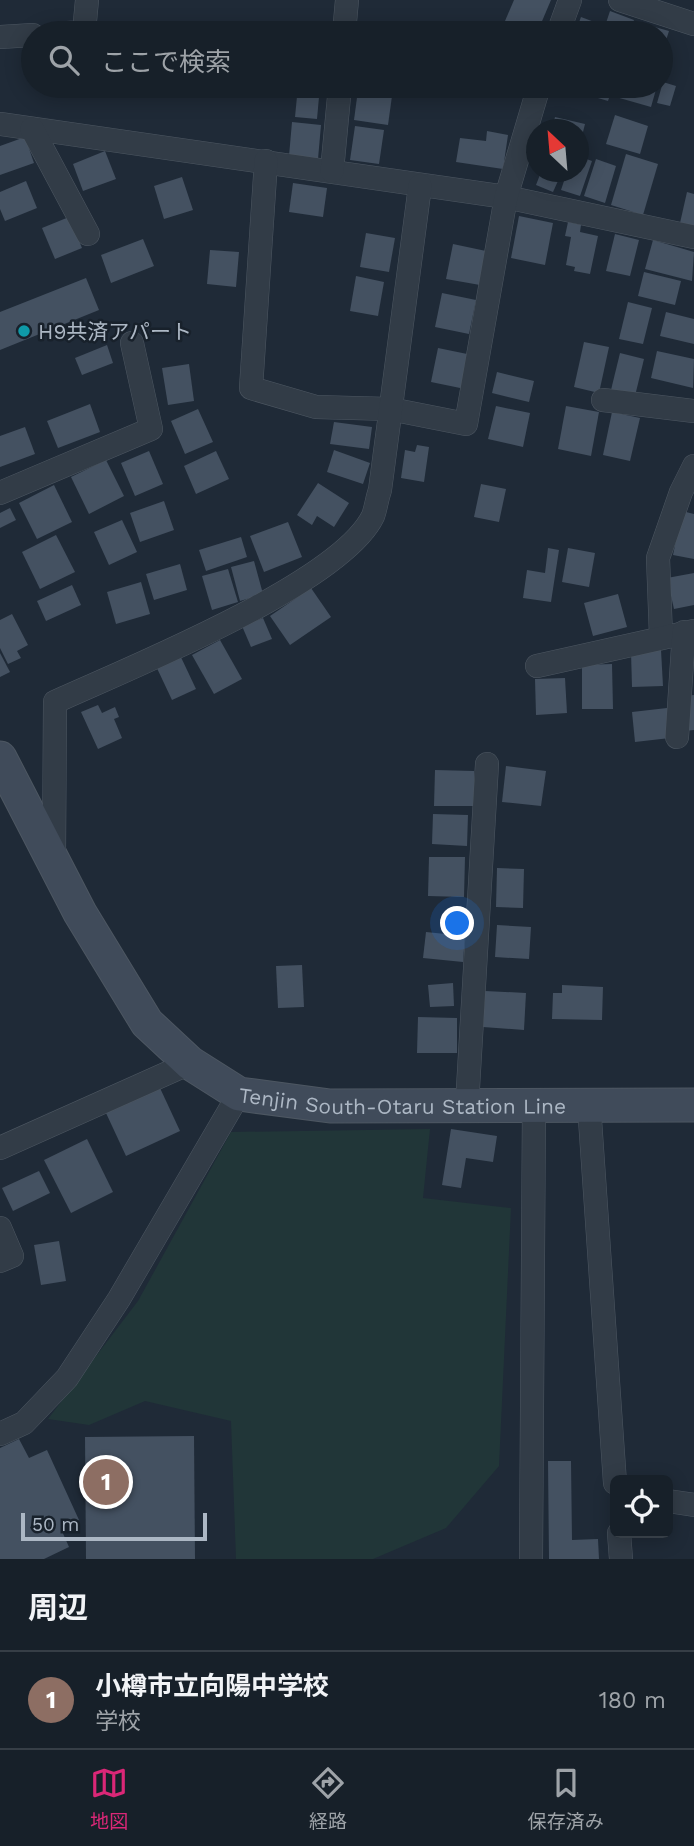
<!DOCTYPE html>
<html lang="ja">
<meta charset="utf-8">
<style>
:root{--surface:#172029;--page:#242d35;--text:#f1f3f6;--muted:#9ea3a8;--line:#363e46;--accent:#db2777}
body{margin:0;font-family:"Work Sans","Noto Sans JP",sans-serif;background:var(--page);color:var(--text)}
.controls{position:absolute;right:21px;bottom:21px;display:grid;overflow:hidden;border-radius:10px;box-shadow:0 4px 18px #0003}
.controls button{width:63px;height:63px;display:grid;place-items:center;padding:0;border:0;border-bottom:2px solid var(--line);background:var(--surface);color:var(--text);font:35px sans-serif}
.compass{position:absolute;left:526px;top:119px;width:63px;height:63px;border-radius:50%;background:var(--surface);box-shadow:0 4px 18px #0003;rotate:334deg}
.scale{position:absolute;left:21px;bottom:18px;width:186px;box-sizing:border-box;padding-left:7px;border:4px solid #acb7c4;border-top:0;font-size:19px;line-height:24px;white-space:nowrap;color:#acb7c4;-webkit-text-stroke:5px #18212b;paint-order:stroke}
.you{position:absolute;left:458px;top:924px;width:24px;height:24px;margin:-18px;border:5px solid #fff;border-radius:50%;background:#1a73e8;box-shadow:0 0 0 10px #1a73e833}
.badge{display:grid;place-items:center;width:46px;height:46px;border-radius:50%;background:var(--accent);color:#fff;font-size:23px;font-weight:700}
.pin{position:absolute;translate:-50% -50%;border:4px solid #fff;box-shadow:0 2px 7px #0006}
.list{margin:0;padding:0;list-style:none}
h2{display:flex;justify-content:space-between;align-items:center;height:91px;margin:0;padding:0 28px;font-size:30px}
h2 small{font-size:23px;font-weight:400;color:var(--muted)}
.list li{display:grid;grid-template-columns:46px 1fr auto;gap:21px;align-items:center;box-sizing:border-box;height:98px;padding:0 28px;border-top:2px solid var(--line)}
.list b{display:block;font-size:26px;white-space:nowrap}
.list p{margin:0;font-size:23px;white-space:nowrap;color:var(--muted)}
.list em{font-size:23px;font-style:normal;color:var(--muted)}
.icon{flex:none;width:38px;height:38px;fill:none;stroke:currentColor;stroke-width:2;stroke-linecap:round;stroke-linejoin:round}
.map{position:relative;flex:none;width:694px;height:1559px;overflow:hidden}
.search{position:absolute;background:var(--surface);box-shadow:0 4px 18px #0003;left:21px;right:21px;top:21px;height:77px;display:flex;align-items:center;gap:18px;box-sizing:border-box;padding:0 24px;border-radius:38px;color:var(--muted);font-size:26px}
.sheet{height:189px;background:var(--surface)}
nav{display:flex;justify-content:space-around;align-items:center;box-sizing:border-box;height:98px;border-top:2px solid var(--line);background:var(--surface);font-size:19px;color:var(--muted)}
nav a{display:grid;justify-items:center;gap:4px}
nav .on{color:var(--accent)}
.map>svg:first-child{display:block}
</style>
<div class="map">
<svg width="694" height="1559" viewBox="0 0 694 1559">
<rect width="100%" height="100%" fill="#1f2a37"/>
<polygon fill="#213638" points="430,1129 423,1198 511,1208 499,1466 446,1528 373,1559 236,1559 231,1421 145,1401 89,1425 48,1419 138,1301 231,1132"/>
<g fill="#445161">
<polygon points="514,0 551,0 537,33 505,21"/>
<polygon points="610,11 634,20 629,33 575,33 581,17 605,26"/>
<polygon points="637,22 669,31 661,56 661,33 633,33"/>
<polygon points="326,28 326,33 298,33 298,31"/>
<polygon points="663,82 676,86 670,106 657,103"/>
<polygon points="298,86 320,86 317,119 295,117"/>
<polygon points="573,86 613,86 608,101 571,90"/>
<polygon points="620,86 657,86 651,107 616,97"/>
<polygon points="358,90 392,96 388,125 354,120"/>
<polygon points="615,115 648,126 640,154 606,144"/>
<polygon points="555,117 585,124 579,148 578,130 552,130"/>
<polygon points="292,122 321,125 318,159 289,156"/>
<polygon points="355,126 384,130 379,164 350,160"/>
<polygon points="487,131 508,135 503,169 456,162 460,138 486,141"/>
<polygon points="25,137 34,163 0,175 0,146"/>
<polygon points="105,151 116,179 83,191 73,164"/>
<polygon points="626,154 658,164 643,215 611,205"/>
<polygon points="578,156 592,161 580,196 561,190 567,172 578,172"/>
<polygon points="596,159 616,166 605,203 584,196"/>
<polygon points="541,172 562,172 553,192 536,185"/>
<polygon points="182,177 193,210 164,219 154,186"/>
<polygon points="26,181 37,208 5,221 0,209 0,192"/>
<polygon points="293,183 327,188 323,217 289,212"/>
<polygon points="687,192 694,194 694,226 680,223"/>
<polygon points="519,216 553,223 545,265 511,258"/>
<polygon points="69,217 82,248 55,259 42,228"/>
<polygon points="568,222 581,225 580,232 598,236 590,274 574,271 575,267 566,265 571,237 565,236"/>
<polygon points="366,233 395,238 389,272 360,267"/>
<polygon points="615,234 639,240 630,276 606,271"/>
<polygon points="143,239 154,266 111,283 101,255"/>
<polygon points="653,240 694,252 692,281 645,269"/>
<polygon points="453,244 486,251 480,285 446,279"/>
<polygon points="210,250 239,252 236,287 207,284"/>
<polygon points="644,272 681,281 675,305 638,296"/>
<polygon points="356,276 384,282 378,316 350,311"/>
<polygon points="86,278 99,310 0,350 0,312"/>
<polygon points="442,293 476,300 469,334 435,327"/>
<polygon points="628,302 652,308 643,344 619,339"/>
<polygon points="666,312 694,319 694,344 660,336"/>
<polygon points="584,342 609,347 599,393 574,387"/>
<polygon points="107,345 113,363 82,375 75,358"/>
<polygon points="438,348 472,355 465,389 431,382"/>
<polygon points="657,351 694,359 693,388 651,378"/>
<polygon points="620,353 644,359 635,396 611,390"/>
<polygon points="189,364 194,401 168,405 162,368"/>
<polygon points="497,372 534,381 529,402 492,393"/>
<polygon points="90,404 100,432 58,448 47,421"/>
<polygon points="496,406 530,413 523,447 488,439"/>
<polygon points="566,406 599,412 591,456 558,449"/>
<polygon points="198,409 213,442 185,454 171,421"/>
<polygon points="612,412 640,418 630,461 603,455"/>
<polygon points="334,422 372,427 369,449 330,444"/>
<polygon points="25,427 35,454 0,467 0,436"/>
<polygon points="417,445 429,447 424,482 401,478 405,450 415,452"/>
<polygon points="334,450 370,463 363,484 327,472"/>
<polygon points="149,451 163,484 135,496 121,463"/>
<polygon points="216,451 229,479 196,494 184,466"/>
<polygon points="106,460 124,496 89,514 71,477"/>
<polygon points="318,483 349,503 334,527 317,516 312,525 297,515"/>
<polygon points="481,484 506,489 499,522 474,517"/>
<polygon points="54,485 72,522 37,539 19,503"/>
<polygon points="164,501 174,530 140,542 130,513"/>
<polygon points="10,508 16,520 0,528 0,513"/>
<polygon points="682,511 694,514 694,559 673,555"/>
<polygon points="122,520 137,552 109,565 94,532"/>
<polygon points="288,522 302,557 264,572 250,536"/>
<polygon points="56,535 75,572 40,589 22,552"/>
<polygon points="241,537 247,557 206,571 199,550"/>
<polygon points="548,548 559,550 551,602 523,598 527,570 545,573"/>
<polygon points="568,548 595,553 589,587 562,582"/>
<polygon points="254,561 263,594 240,601 231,567"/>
<polygon points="180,564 187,590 154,600 146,574"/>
<polygon points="228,569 238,602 212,610 202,576"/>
<polygon points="694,573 694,605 674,609 667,578"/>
<polygon points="141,582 150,614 116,624 107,592"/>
<polygon points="72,585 81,605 46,621 37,601"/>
<polygon points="311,588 331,617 290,645 270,616"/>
<polygon points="618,594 627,627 593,636 584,603"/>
<polygon points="12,614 28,645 17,651 21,658 8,664 0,648 0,620"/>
<polygon points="263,618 272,639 251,647 242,626"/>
<polygon points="220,640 242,679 214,694 192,655"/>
<polygon points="661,650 663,686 632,687 631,652"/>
<polygon points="0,653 10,672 0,677"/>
<polygon points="179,653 196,689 172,700 155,664"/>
<polygon points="612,664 613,709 582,709 582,665"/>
<polygon points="565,678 567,713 536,715 535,679"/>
<polygon points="694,695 694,730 684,731 682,696"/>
<polygon points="98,705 102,713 115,707 119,717 114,719 122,738 98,749 81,712"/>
<polygon points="667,708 670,738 635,742 632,712"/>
<polygon points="506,766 546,771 541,806 502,802"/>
<polygon points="435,770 474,771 474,806 434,806"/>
<polygon points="433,814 468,815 467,846 432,844"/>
<polygon points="429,857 465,857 464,897 428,896"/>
<polygon points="497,868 524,869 523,908 496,907"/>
<polygon points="497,925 531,927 529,959 495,957"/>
<polygon points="426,932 465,936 463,962 423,958"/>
<polygon points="302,965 304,1007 278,1008 276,966"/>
<polygon points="453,983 454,1006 430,1007 428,985"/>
<polygon points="562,985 603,987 602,1020 552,1019 553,993 562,993"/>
<polygon points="485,991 526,993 524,1030 483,1027"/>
<polygon points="418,1017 457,1018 457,1053 417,1053"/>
<polygon points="160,1088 180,1131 126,1156 106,1113"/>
<polygon points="451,1129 497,1136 493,1162 466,1158 461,1188 442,1185"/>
<polygon points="87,1139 113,1192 71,1213 44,1160"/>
<polygon points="39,1171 50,1193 13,1211 2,1188"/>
<polygon points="59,1241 66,1281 41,1285 34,1245"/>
<polygon points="194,1436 195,1559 86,1559 85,1437"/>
<polygon points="19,1439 29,1458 47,1450 79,1520 61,1529 69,1547 44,1559 0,1559 0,1448"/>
<polygon points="548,1461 571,1461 572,1540 598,1539 599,1559 549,1559"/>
</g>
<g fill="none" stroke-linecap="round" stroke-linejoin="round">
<g stroke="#4d5762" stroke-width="24">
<g id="street">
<polyline points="620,0 694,24"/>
<polyline points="67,33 84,32 87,0"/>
<polyline points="344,33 347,0"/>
<polyline points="558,33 570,0"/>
<polyline points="0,37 33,35"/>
<polyline points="0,124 506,197 694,237"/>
<polyline points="32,129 88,234"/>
<polyline points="266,161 251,388 316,407 390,409 466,424 506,197 539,86"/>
<polyline points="332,171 340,86"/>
<polyline points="603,400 694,411"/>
<polyline points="0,493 151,429 132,343"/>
<polyline points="661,636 658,558 681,492 694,466"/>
<polyline points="537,666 694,631"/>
<polyline points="677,737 684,632"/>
<path d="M54,858l1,-156c72,-33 285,-118 318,-186 3,-8 4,-18 7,-26l40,-304"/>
<polyline points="467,1105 487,764"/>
<polyline points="589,1105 615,1483"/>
<polyline points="0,1148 190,1063"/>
<polyline points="0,1228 12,1256 0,1261"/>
<polyline points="0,1434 24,1423 67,1378 119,1299 239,1094"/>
<polyline points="668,1501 694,1505"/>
<polyline points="619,1533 621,1559"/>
<polyline points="531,1559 534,1104"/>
</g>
</g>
<g stroke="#4d5762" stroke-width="35">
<g id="secondary">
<path id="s1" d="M0,758l80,155 67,110 43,40 49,31 91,12 364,-1"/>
</g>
</g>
<use href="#street" stroke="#323c47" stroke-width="23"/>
<use href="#secondary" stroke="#404b5a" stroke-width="33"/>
</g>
<circle fill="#0f9aa8" stroke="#18212b" stroke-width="2.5" cx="24" cy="331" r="7"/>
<g text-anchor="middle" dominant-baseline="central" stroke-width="5" stroke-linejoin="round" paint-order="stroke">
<g font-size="21" fill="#acb7c4" stroke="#18212b" text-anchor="start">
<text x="38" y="331">H9共済アパート</text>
</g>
<g font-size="21" fill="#acb7c4" stroke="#18212b">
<text stroke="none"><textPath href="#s1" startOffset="584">Tenjin South-Otaru Station Line</textPath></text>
</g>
</g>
</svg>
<div class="controls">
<button><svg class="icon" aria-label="locate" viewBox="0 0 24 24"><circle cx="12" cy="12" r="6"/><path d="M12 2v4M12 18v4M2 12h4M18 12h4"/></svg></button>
</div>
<svg class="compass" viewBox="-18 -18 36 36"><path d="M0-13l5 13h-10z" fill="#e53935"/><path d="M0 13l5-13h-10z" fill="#9ea3a8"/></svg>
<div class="scale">50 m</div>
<div class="you"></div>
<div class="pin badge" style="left:106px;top:1482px;background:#8d6e63">1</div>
<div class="search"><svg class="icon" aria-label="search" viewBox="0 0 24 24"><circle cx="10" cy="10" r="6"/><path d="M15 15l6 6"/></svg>ここで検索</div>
</div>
<section class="sheet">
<h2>周辺<small></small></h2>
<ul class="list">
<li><span class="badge" style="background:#8d6e63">1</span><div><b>小樽市立向陽中学校</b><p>学校</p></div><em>180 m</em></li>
</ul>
</section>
<nav>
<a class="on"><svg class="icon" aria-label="map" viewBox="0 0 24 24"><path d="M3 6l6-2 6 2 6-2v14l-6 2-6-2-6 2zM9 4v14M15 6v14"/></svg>地図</a>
<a><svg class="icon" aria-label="directions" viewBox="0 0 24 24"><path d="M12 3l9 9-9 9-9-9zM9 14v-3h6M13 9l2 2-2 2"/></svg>経路</a>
<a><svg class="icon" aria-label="saved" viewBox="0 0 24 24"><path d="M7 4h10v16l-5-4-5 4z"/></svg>保存済み</a>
</nav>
